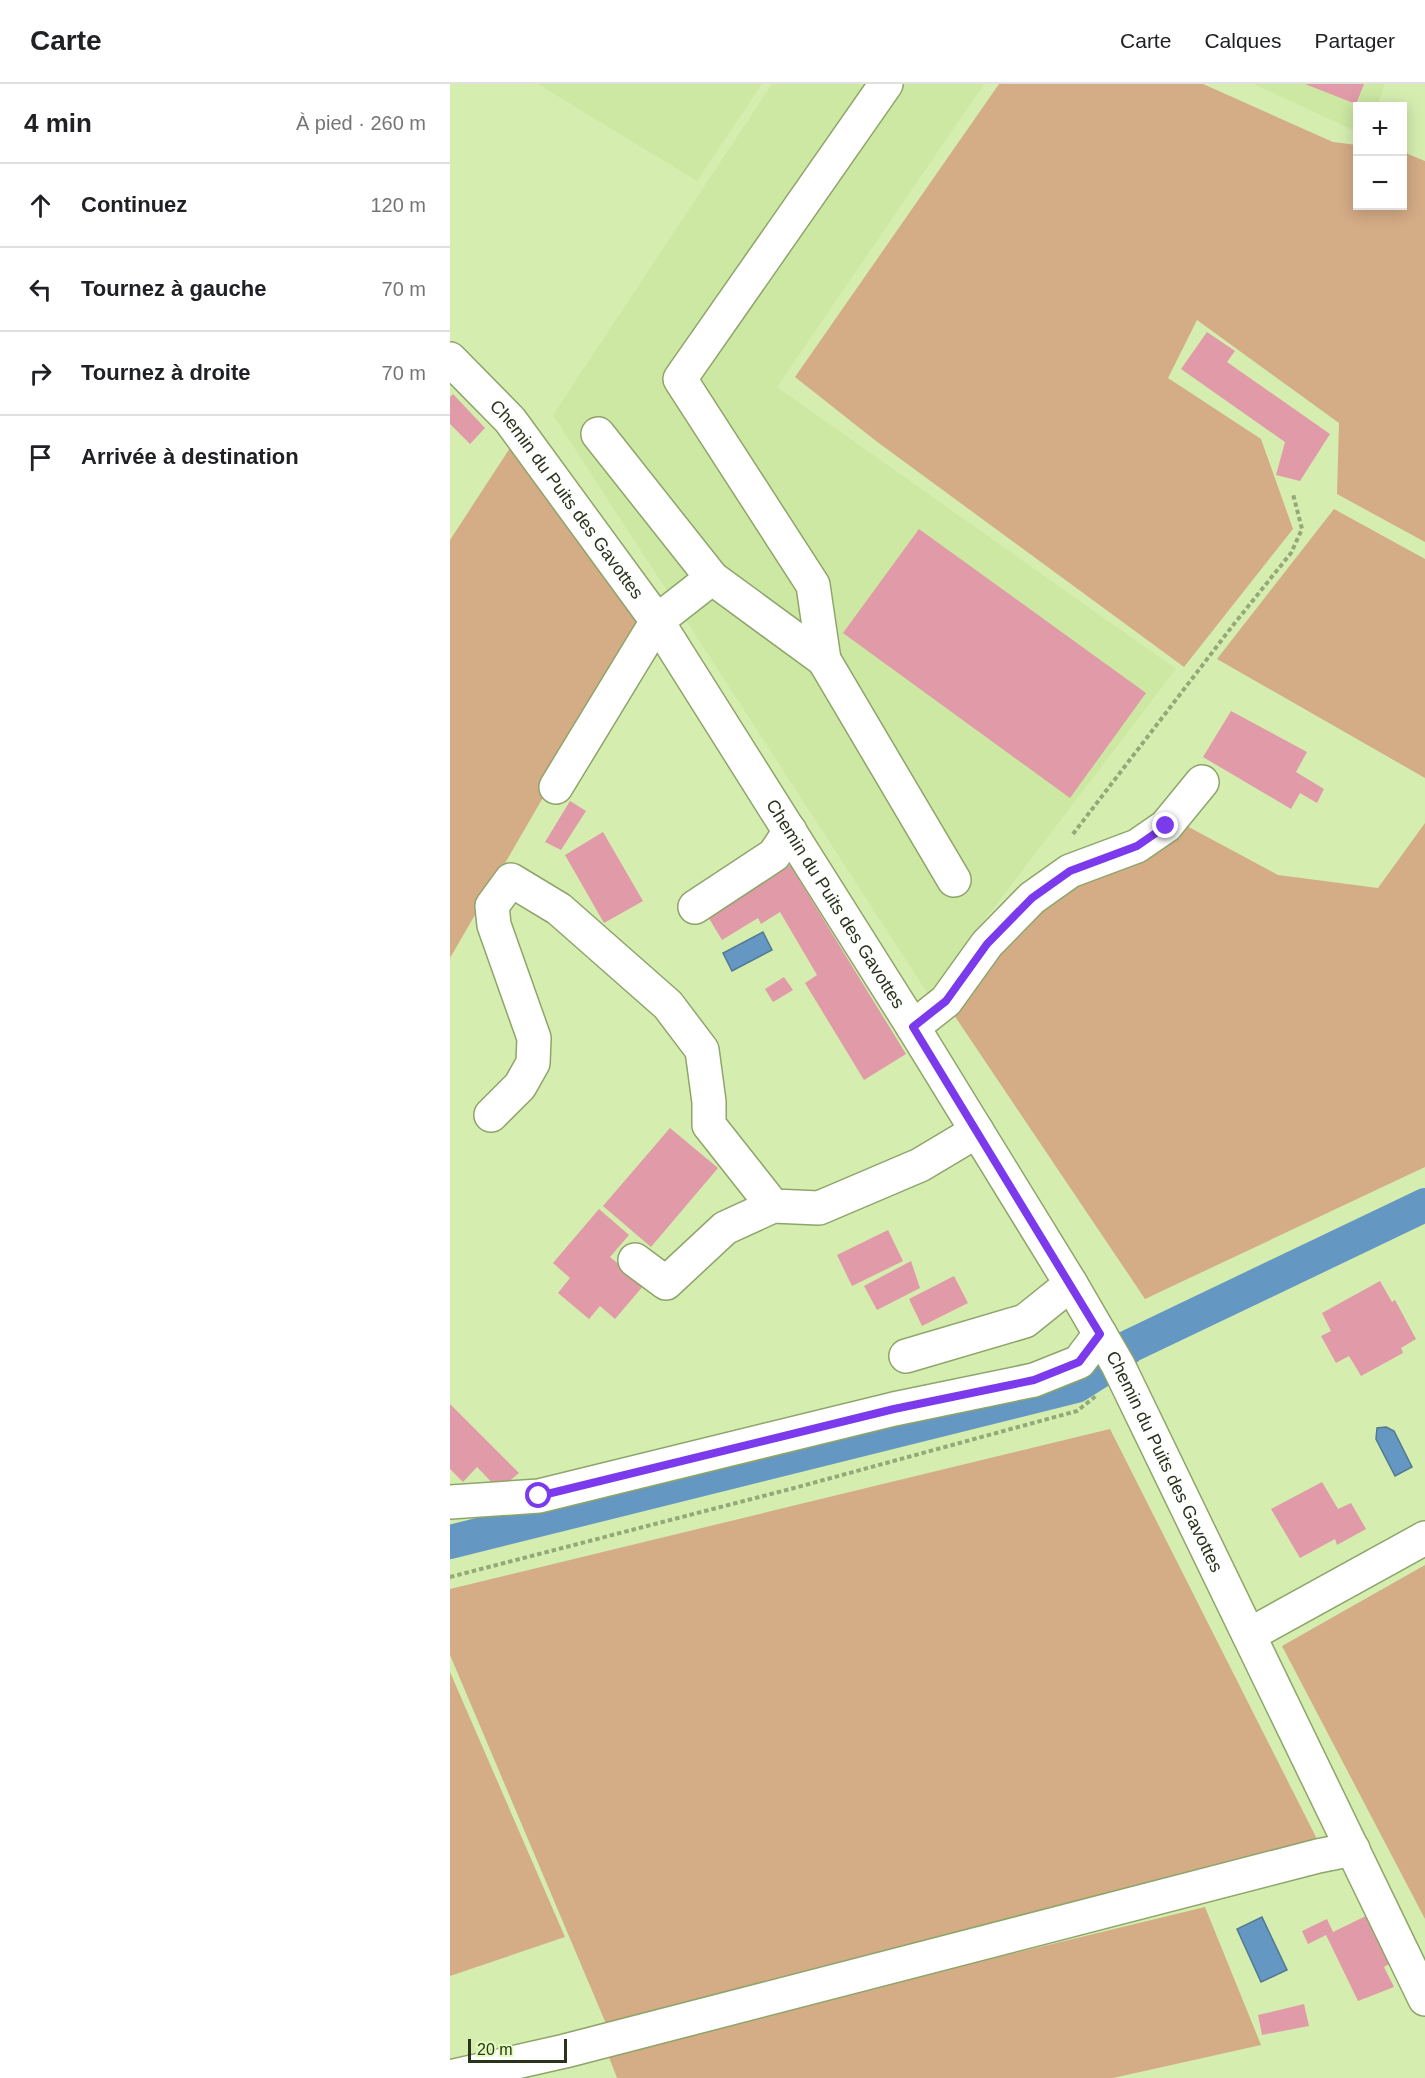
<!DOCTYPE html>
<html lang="fr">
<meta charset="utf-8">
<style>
:root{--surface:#fff;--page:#f2f2f2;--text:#202124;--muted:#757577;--line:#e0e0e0}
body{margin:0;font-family:Arial,sans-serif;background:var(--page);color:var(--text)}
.controls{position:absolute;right:18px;top:18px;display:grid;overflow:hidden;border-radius:0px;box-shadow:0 3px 15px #0003}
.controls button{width:54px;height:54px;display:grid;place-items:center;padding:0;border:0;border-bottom:2px solid var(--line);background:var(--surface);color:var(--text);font:30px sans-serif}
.scale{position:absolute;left:18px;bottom:15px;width:99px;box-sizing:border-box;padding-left:6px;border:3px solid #2a331b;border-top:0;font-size:16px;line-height:21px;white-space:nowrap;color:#2a331b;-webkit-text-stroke:4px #e2fcbd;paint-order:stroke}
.stop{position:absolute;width:18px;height:18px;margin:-14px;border:4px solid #7c3aed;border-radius:50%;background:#fff}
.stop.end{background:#7c3aed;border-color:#fff;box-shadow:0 2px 6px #0008}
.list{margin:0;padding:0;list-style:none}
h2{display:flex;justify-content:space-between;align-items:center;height:78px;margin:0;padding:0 24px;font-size:26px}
h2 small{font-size:20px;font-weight:400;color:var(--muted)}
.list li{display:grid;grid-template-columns:39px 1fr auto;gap:18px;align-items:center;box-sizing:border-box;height:84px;padding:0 24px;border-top:2px solid var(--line)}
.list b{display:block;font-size:22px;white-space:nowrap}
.list em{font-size:20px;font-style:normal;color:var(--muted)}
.icon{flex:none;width:33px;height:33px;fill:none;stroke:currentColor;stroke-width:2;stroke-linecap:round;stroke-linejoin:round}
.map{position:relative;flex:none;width:975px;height:1994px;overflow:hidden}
header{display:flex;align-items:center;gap:36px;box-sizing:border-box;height:84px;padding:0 30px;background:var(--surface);border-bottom:2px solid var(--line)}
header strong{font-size:28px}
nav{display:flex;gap:33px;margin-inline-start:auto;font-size:21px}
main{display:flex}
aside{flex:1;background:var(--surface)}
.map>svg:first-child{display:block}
</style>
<header>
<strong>Carte</strong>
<nav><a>Carte</a><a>Calques</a><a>Partager</a></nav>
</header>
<main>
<aside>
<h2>4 min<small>À pied · 260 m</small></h2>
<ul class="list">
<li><svg class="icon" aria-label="ahead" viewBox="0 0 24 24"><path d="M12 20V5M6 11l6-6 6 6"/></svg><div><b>Continuez</b></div><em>120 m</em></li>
<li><svg class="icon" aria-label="left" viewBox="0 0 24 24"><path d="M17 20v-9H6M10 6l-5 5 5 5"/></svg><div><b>Tournez à gauche</b></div><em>70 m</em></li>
<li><svg class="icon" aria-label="right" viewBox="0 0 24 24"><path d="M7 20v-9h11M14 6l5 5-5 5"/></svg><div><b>Tournez à droite</b></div><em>70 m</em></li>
<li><svg class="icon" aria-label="arrive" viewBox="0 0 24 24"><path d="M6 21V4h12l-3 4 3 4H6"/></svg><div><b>Arrivée à destination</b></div></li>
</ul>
</aside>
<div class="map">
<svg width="975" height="1994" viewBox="0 0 975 1994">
<rect width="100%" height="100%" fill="#d5eeb0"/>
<g fill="#cce8a2">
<polygon points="88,0 312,0 247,97"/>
<polygon points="322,0 534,0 327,303 726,585 478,910 103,331"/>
<polygon points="804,0 935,0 927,22 908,22 907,48"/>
</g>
<g fill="#d4ac86">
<polygon points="549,0 753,0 883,58 907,61 908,122 952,122 953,68 975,77 975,458 887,410 889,339 747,236 718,294 811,355 843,445 734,583 426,357 345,293"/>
<polygon points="60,364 193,541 0,874 0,456"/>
<polygon points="884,425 975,475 975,694 767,575"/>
<polygon points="975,739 975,1083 695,1215 504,931 547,868 601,813 735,741 828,791 928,804"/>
<polygon points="660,1345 870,1761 157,1942 0,1571 0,1505"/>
<polygon points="975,1481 975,1835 832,1562"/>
<polygon points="0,1588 115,1853 0,1892"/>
<polygon points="755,1823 811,1961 663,1994 167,1994 157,1968"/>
</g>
<g fill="#6597c3" stroke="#537991" stroke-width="1.5">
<polygon points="313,848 322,866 282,887 273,869"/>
<polygon points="936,1343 944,1347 962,1383 945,1392 926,1355 927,1344"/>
<polygon points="812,1833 837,1886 811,1898 787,1845"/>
</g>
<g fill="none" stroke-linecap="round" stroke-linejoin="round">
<polyline stroke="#6597c3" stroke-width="34" points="0,1458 626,1302 653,1285 680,1262 975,1121"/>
</g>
<g fill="#e09aa8">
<polygon points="855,0 914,0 906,20"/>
<polygon points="757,248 785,267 777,278 880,350 850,397 826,391 835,358 731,285"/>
<polygon points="3,310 35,344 20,360 0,340 0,313"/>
<polygon points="469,445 696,609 620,714 393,549"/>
<polygon points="781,627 857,668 846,688 874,705 867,719 850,709 841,725 753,673"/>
<polygon points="120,717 136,727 111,766 95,758"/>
<polygon points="153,748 193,817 154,839 115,771"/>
<polygon points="340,781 456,970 414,996 355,899 367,891 330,828 311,840 308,834 272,856 257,831"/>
<polygon points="334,893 343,906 323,918 315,905"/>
<polygon points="220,1044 268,1084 201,1163 153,1122"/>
<polygon points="149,1125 179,1151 160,1173 194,1201 165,1235 150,1222 139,1235 108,1209 120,1194 103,1179"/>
<polygon points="438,1146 453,1177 402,1202 387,1171"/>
<polygon points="461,1177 470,1204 427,1226 414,1202"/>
<polygon points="504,1192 518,1219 472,1242 459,1215"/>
<polygon points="930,1197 942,1218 945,1216 966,1255 951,1264 953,1269 911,1292 899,1272 886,1279 871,1252 881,1247 872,1229"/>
<polygon points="0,1320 69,1389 49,1406 27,1383 13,1398 0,1385"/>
<polygon points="872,1398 888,1425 901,1419 916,1445 887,1461 885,1455 850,1474 821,1425"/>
<polygon points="920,1830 939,1880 934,1883 944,1903 908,1917 876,1851 858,1860 852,1847 877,1835 883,1848"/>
<polygon points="854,1920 859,1942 812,1951 808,1931"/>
</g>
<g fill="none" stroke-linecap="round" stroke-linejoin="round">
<g stroke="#8ea56a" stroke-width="36">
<g id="minor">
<path id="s1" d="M0,275l60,61 147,201 256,406 158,257 47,81 307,634"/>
<polyline points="148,350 262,494"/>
<polyline points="374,576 504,796"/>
<polyline points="106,703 207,537 262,494 374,576 363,501 230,295 436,0"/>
<polyline points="245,823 324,771 340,747"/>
<polyline points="463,943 496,917 537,860 582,814 620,787 687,762 716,742 752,698"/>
<polyline points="41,1031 70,1002 83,979 84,954 44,841 42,822 61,796 109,825 218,921 252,966 259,1018 259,1041 323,1122 369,1124 470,1081 527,1047"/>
<polyline points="185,1176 216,1199 275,1144 323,1122"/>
<polyline points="456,1272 575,1237 621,1200"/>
<polyline points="0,1418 89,1412 444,1325 584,1296 629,1278 650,1250"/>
<polyline points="799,1551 975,1454"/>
<polyline points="0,1993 115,1967 868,1772 903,1765"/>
</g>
</g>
<g stroke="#95a878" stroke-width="4" stroke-dasharray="4.5 3" stroke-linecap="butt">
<polyline points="623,750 784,540 841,469 852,445 843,410"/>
<polyline points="0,1493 348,1403 627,1327 646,1312"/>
</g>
<use href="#minor" stroke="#fff" stroke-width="33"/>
</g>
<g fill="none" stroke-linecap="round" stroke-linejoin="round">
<polyline stroke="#7c3aed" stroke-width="8" points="89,1412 444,1325 584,1296 629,1278 650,1250 463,943 496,917 537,860 582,814 620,787 687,762 716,742"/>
</g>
<g text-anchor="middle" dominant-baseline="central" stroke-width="4.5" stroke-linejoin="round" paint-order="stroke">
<g font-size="18" fill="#2a331b" stroke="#e2fcbd">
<text stroke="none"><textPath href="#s1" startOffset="183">Chemin du Puits des Gavottes</textPath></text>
<text stroke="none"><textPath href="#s1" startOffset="669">Chemin du Puits des Gavottes</textPath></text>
<text stroke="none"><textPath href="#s1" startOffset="1317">Chemin du Puits des Gavottes</textPath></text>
</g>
</g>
</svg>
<div class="controls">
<button>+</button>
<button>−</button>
</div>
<div class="scale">20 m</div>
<div class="stop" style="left:89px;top:1412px"></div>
<div class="stop end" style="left:716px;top:742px"></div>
</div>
</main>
